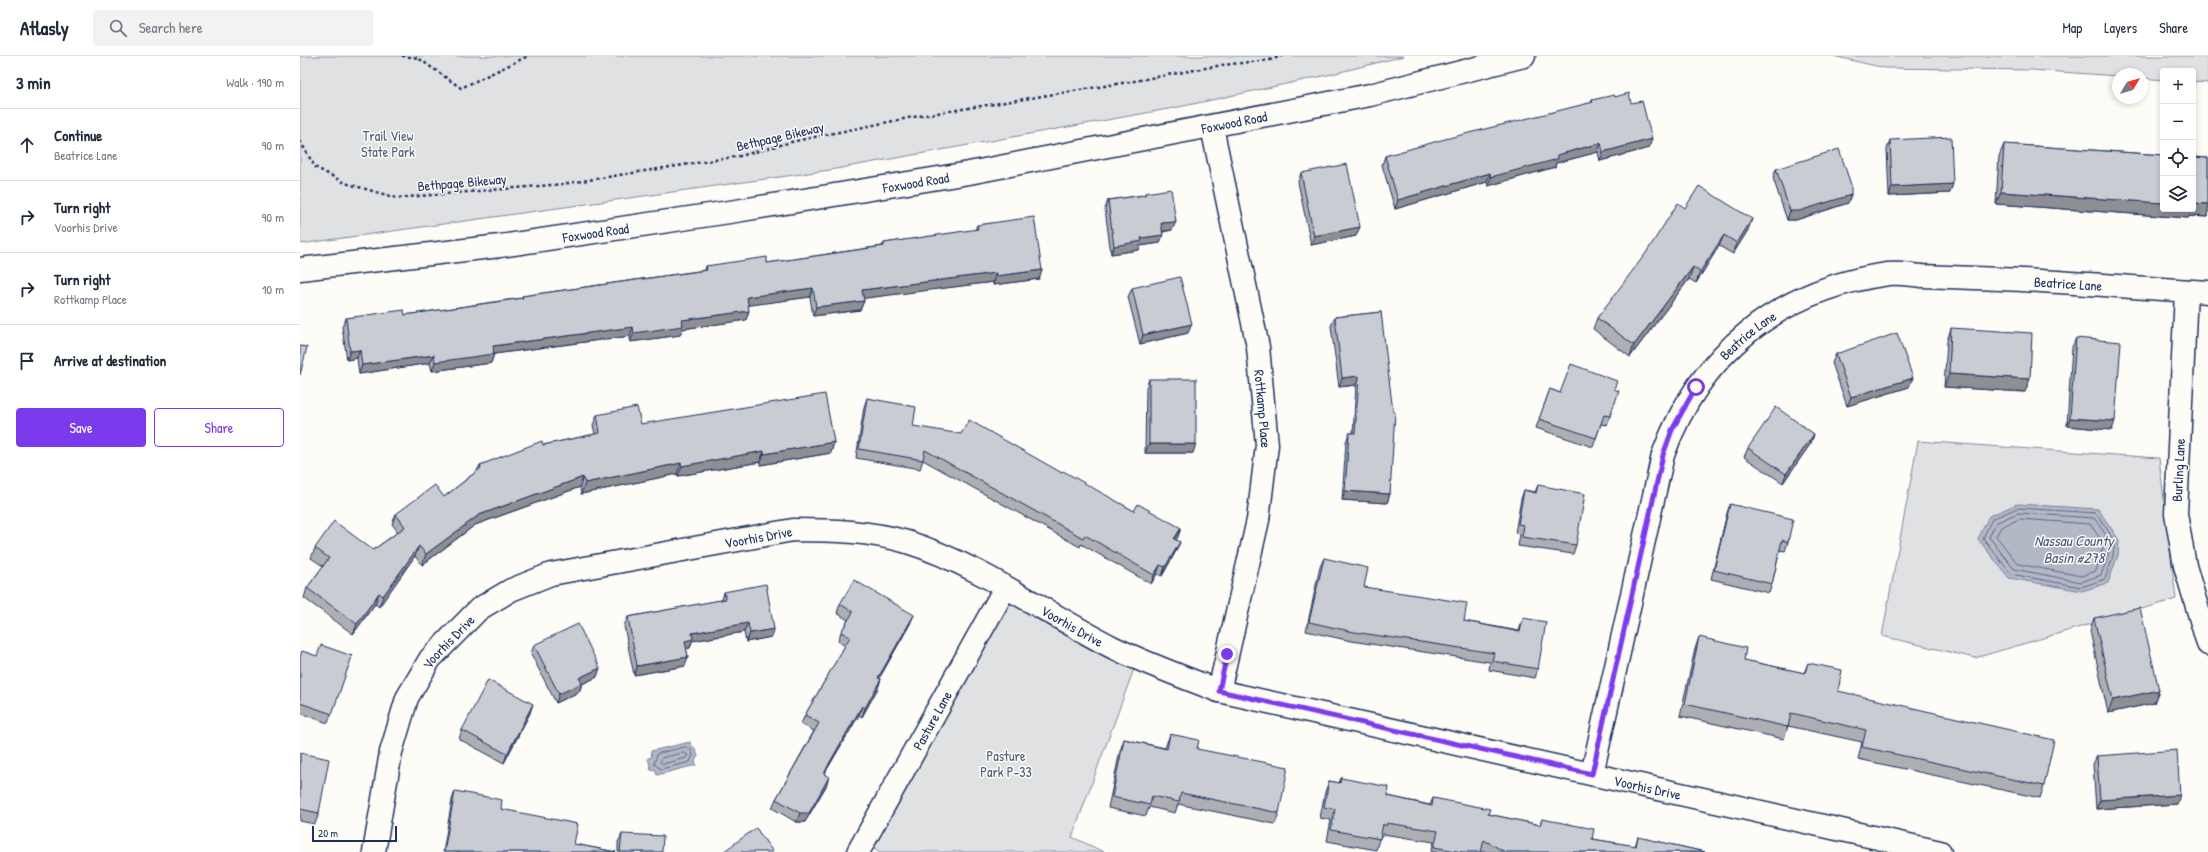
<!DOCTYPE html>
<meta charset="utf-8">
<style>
:root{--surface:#fff;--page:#f2f2f3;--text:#1f2937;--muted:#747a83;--line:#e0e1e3;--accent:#7c3aed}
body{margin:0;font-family:"Patrick Hand",sans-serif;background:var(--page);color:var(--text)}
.controls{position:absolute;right:12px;top:12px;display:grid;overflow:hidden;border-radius:4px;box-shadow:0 2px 6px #0003}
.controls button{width:36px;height:36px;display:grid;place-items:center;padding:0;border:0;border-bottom:1px solid var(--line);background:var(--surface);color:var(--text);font:20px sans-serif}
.compass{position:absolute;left:1812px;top:12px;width:36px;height:36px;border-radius:50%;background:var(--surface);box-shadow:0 2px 6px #0003;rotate:52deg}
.scale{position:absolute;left:12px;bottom:10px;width:85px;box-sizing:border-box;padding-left:4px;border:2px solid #1b2f5e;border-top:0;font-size:11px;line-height:14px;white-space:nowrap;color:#1b2f5e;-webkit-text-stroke:3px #fdfcf7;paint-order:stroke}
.stop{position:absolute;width:12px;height:12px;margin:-9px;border:3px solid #7c3aed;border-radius:50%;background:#fff}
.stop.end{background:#7c3aed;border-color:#fff;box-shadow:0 1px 4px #0008}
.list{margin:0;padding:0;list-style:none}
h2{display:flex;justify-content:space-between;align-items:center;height:52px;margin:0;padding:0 16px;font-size:17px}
h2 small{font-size:13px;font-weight:400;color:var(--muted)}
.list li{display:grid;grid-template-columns:26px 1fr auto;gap:12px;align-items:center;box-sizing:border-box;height:72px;padding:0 16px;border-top:1px solid var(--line)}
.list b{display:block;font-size:15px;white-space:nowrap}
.list p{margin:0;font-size:13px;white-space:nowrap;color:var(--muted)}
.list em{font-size:13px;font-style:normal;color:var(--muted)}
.actions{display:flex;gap:8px;padding:12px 16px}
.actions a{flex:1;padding:9px 0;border:1px solid var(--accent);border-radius:4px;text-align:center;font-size:14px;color:var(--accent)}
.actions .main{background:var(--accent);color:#fff}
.icon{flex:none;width:22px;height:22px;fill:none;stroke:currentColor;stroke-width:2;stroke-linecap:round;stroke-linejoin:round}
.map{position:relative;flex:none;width:1908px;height:796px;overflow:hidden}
header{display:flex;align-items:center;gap:24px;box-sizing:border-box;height:56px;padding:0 20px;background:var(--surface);border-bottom:1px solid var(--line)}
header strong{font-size:19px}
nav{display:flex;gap:22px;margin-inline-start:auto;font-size:14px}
.search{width:280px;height:36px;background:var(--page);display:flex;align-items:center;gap:10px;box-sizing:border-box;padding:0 14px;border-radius:4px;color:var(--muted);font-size:15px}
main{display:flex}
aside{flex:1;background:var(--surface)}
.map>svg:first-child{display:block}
</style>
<header>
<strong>Atlasly</strong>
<div class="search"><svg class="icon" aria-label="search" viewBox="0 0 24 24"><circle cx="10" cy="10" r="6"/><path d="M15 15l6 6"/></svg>Search here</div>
<nav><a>Map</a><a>Layers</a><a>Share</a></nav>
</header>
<main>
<aside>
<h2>3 min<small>Walk · 190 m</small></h2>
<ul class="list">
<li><svg class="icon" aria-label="ahead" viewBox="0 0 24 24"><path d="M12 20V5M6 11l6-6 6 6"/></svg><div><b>Continue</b><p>Beatrice Lane</p></div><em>90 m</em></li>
<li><svg class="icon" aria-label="right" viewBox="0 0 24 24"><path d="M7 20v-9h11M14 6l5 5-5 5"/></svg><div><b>Turn right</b><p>Voorhis Drive</p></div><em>90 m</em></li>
<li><svg class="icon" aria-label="right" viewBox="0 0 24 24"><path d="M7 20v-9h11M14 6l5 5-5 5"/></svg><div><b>Turn right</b><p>Rottkamp Place</p></div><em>10 m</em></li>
<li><svg class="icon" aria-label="arrive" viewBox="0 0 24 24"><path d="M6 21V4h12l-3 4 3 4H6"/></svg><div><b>Arrive at destination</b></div></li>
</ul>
<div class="actions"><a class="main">Save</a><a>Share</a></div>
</aside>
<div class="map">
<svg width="1908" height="796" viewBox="0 0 1908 796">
<rect width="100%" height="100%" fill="#fdfcf7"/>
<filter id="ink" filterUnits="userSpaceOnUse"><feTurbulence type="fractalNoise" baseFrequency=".025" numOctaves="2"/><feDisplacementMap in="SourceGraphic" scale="8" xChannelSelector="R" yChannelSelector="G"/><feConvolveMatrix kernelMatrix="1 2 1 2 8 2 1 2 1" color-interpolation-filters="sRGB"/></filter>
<g filter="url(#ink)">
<g fill="#e0e1e3" stroke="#7e88a0">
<polygon points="0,0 1104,0 1032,18 879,51 530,114 0,188"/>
<polygon points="1533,0 1908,0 1908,27 1893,26 1893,15 1863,15 1863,24 1842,22 1842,18 1818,18 1818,20 1731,14 1585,12"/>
<polygon points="1618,385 1859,402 1876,543 1675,602 1582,580"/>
<polygon points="705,532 838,602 772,781 804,796 580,796 564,785"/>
</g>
<g fill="#b3b8c5" stroke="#76819c">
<polygon points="1717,448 1798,453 1819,484 1818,499 1808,527 1782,535 1709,522 1678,483 1689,460"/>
<polygon points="390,686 391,690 395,692 398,700 395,705 396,709 357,719 355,713 351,714 348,702 352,701 351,695"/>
</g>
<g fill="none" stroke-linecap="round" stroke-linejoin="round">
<g stroke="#586687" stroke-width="1">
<path d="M1718,452l78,5c22,31 22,31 9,66l-24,8 -70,-13 -28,-36 9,-19z"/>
<path d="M1718,457l76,5c19,27 19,26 7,57l-20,7 -67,-13 -25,-32 7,-14z"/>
<polygon points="1720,463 1790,468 1804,488 1796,515 1781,520 1718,508 1696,480 1701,471"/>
<polygon points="386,691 392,695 393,699 390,706 361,713 354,708 357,698"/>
<polygon points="384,697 388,699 386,702 363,708 360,706 362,702"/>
</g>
<g stroke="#1b2f5e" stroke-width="25">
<g id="street">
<path id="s1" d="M912,71l46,220 9,98 -9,75 -39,171"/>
<path id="s2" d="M0,213l200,-23 236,-35 233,-38 401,-78 154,-39"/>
<polyline points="1886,235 1876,458 1885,510 1908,588"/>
<path id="s3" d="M1292,718l71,-319c37,-103 117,-166 225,-181 11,-1 23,1 34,2 26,1 53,2 79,3 69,3 138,9 207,13"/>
<path id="s4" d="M74,796l17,-100 16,-54 23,-39 49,-50 32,-19 40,-16 242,-44c38,0 77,1 114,12 69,21 140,72 205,105 35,17 71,30 107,44l721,161"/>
<path id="s5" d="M558,796l147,-264"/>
</g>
</g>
<g stroke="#1b2f5e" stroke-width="2.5" stroke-dasharray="3 3" stroke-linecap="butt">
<polyline points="102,0 118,2 161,32 228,0"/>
<polyline points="0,85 15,111 45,127 97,142 263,128 440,100 495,85 613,61 829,26 922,9 970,4 982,0"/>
</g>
<use href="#street" stroke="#fdfcf7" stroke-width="22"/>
</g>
<g fill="#adafb5" stroke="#1b2f5e">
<polygon points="1315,41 1331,47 1349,92 1300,105 1298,96 1256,107 1255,111 1188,130 1187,126 1095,153 1082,109 1085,100 1291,47 1292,44"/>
<polygon points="1590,84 1650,137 1589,140 1587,93"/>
<polygon points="1704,88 1908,102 1908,161 1889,160 1888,162 1696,148 1699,100"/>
<polygon points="1476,113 1548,147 1496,164 1487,164 1473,122"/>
<polygon points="1001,117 1056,180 1011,189 998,126"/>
<polygon points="845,137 872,174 863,176 860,187 840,190 839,194 811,198 805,153 808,144 844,139"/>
<polygon points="1385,152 1448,174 1433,198 1419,190 1396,227 1389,223 1330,301 1293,273 1297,262"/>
<polygon points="677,169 739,223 693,229 693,226 563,242 564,245 560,254 513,260 510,241 448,249 446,264 382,273 380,279 330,286 330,280 194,298 191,307 132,315 130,307 59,318 57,302 47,304 42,271 46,262 105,259 221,242 222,240 405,214 406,210 467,207 582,190 584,187 675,174"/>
<polygon points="832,232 888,277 840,288 828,241"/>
<polygon points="1081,256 1090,438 1087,447 1042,444 1046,386 1049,377 1053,377 1056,329 1039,331 1031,270 1035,261"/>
<polygon points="1651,272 1725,336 1644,331 1647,285"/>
<polygon points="1776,282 1812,374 1767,370 1772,291"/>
<polygon points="1536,298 1609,331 1547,350 1532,307"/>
<polygon points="849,323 893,397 845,397 846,332"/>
<polygon points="1250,333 1260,337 1314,333 1310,360 1307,369 1301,368 1293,391 1236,372"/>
<polygon points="567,342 613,370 762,417 834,455 881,472 876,484 880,486 876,495 862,520 857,518 851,528 781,488 780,491 623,404 620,413 556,402 564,351"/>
<polygon points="297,359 341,368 534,386 531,397 460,409 460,406 378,420 377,418 281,438 280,431 175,469 122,509 115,500 79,551 75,548 53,578 4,542 7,532 23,510 11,502 15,492 73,494 98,476 92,468 96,458 144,441 177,415 180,409 243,389 295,378 293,369"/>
<polygon points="1514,378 1511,387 1483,427 1444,401 1448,392"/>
<polygon points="1238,429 1276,489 1273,498 1218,490 1220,478 1215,477 1221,443 1224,434 1235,436"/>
<polygon points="1430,448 1488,486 1485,495 1480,494 1472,528 1469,537 1411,523 1427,457"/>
<polygon points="1024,502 1064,531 1164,565 1219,575 1223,562 1238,613 1235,622 1189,614 1190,606 1051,585 1006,575 1020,511"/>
<polygon points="424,536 471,581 446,586 444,576 392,585 390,592 386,592 388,601 385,610 334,619 324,570 328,561 422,544"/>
<polygon points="540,548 610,568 579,622 581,623 578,632 562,661 559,659 526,715 525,718 526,730 505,766 496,766 472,752 476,743 514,675 501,668 505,659 545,590 538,585 541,576 548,564 537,557"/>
<polygon points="1794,562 1859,634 1854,647 1808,657 1790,575"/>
<polygon points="1399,581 1444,604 1504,617 1508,607 1538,635 1744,730 1740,742 1558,703 1562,686 1488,670 1484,683 1380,660 1395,593"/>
<polygon points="234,589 297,621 282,628 279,636 256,647 231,598"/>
<polygon points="52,600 28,667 0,657 0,601"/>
<polygon points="230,657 204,707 159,683 162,674"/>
<polygon points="870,678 897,693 979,757 975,768 878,748 875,757 849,751 846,760 808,752 820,695 824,683 865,692"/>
<polygon points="0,697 19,757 15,768 0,765"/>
<polygon points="1797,700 1877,748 1796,753 1793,708"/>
<polygon points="1041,722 1088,740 1130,749 1133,742 1188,758 1240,769 1242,763 1292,783 1335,790 1338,781 1405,796 1131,796 1134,786 1083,778 1082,780 1080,780 1076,794 1027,785 1031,764 1020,762 1025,736 1029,725 1039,727"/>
<polygon points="155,735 201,753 274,788 316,796 143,796 152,744"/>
<polygon points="322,778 362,796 318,796 318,786"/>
</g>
<g fill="#8d8f94" stroke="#1b2f5e">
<polygon points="1352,83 1349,92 1300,105 1303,96"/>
<polygon points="1301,87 1298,96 1256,107 1255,111 1188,130 1191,121 1257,99"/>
<polygon points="1190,117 1187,126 1095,153 1098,144"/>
<polygon points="1653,128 1650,137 1589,140 1592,131"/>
<polygon points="1701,136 1863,147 1863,153 1893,153 1893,147 1908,148 1908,161 1889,160 1888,162 1696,148"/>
<polygon points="1551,139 1548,147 1496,164 1487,164 1490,155"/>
<polygon points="1452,163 1448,174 1433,198 1437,187"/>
<polygon points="876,166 872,174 858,176 861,167"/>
<polygon points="1060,171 1056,180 1011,189 1014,180"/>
<polygon points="863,179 860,187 840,190 839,194 811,198 814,190 841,182"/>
<polygon points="1424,179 1419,190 1396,227 1400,216"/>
<polygon points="1393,211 1389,223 1330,301 1334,289"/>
<polygon points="742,214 739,223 693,229 696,220"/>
<polygon points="696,217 693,226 559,243 562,234"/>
<polygon points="513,232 510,241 444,250 447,241"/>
<polygon points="564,245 560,254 513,260 516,251"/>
<polygon points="449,255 446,264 382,273 380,279 330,286 334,277 382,264"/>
<polygon points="892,268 888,277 840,288 843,279"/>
<polygon points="333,271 330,280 194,298 191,307 132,315 135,306 193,290"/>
<polygon points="60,294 57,302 47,304 50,295"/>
<polygon points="134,299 130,307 59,318 62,309"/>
<polygon points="1649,318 1730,323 1725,336 1644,331"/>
<polygon points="1059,320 1056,329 1039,331 1042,322"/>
<polygon points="1613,322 1609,331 1547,350 1551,341"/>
<polygon points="1770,362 1815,365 1812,374 1767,370"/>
<polygon points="1514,378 1511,387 1483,427 1486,418"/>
<polygon points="534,386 531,397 460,409 464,398"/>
<polygon points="849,388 896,388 893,397 845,397"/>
<polygon points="464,395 460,406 378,420 382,410"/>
<polygon points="381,407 377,418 281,438 285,427"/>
<polygon points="283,421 280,431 175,469 122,509 126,498 179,459"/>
<polygon points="1045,435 1090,438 1087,447 1042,444"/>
<polygon points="881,472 878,481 871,492 874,483"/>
<polygon points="880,486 876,495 862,520 865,511"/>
<polygon points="119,490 115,500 79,551 83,540"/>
<polygon points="860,509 857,518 851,528 854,519"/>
<polygon points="79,537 75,548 53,578 57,568"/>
<polygon points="614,559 610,568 575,630 578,622"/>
<polygon points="448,567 444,576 392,585 390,592 382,593 385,585 392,577"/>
<polygon points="474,573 471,581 446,586 450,577"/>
<polygon points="388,601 385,610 334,619 337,610"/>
<polygon points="300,612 297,621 282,628 279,636 256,647 259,638 279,622"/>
<polygon points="581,623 578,632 562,661 565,652"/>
<polygon points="1859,634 1854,647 1808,657 1813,644"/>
<polygon points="233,648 230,657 204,707 207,698"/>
<polygon points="562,650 559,659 526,715 521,727 530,706"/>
<polygon points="529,721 526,730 505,766 496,766 500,757"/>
<polygon points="1880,739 1877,748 1796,753 1800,744"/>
</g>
<g fill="#c9ccd3" stroke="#1b2f5e">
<polygon points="1329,37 1331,47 1342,45 1352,83 1303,96 1301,87 1257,99 1258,103 1191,121 1190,117 1098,144 1085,100 1145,83 1293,46 1292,44 1314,39 1315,41"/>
<polygon points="1651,81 1653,128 1592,131 1590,84"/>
<polygon points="1704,88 1863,99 1863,147 1701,136"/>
<polygon points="1539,93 1551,129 1551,139 1499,155 1490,155 1476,113"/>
<polygon points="1893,101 1908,102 1908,148 1893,147 1893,149"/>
<polygon points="1047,108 1060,171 1014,180 1001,117"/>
<polygon points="1399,130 1452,163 1437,187 1424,179 1400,216 1393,211 1334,289 1297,262 1346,197 1378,147 1385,152"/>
<polygon points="871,133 876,166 861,167 863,179 841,182 842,185 814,190 808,144 845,139 845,137"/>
<polygon points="734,161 742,214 696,220 696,217 562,234 564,245 516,251 513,232 447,241 449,255 382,264 383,270 334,277 333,271 193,290 194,298 135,306 134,299 62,309 60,294 50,295 46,262 104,254 105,259 223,242 222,240 407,214 406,210 467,201 467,207 584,190 584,187 678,173 677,169"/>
<polygon points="880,221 892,268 843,279 832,232"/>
<polygon points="1081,256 1093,356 1095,356 1090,438 1045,435 1049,377 1055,377 1059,320 1042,322 1035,261"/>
<polygon points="1651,272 1732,277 1730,323 1649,318"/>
<polygon points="1597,277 1613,322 1551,341 1536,298"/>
<polygon points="1776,282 1821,286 1815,365 1770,362"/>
<polygon points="0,290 7,291 0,319"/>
<polygon points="1271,308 1317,325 1314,333 1319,335 1310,360 1304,359 1296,382 1239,363 1250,333 1260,337"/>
<rect x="849" y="323" width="47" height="65"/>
<polygon points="525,338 534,386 464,398 464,395 382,410 381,407 285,427 283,421 179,459 126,498 119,490 83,540 79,537 57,568 7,532 29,502 15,492 34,465 73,494 105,471 96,458 135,429 144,441 181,412 180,409 242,385 243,389 300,377 297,359 337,351 341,368"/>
<polygon points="567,342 616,351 613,370 661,378 669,364 762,417 763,415 834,455 838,448 881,472 874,483 880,486 865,511 860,509 854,519 785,479 783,482 625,394 623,404 559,393"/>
<polygon points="1476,351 1514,378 1486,418 1448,392"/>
<polygon points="1238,429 1285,438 1276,489 1222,481 1224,469 1218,468 1224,434 1236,437"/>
<polygon points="1430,448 1493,463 1488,486 1482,484 1472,528 1414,514"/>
<polygon points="1024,502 1068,512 1064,531 1167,547 1164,565 1220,576 1223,562 1246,566 1238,613 1192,605 1194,597 1054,576 1009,566"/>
<polygon points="554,524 614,559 578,622 581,623 565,652 562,650 530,706 524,718 529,721 509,757 500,757 476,743 519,667 505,659 550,581 541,576 553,556 540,548"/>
<polygon points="466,528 474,573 450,577 448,567 392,577 393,583 385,585 388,601 337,610 328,561 426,543 424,536"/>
<polygon points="1840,552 1859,634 1813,644 1794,562"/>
<polygon points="278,568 300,612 279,622 282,627 259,638 234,589"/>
<polygon points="1399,581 1446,592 1444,604 1505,617 1508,607 1542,614 1538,635 1754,684 1744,730 1562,691 1566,674 1491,657 1488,671 1385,648"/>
<polygon points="21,589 52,600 32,658 0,647 0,601 2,595 17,600"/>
<polygon points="188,624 233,648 207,698 162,674"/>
<polygon points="870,678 899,684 897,693 988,711 979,757 881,737 879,746 852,740 850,749 812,741 824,683 867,693"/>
<polygon points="1877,694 1880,739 1800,744 1797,700"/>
<polygon points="0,697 29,703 19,757 0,753"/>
<polygon points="1041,722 1089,731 1088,740 1132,750 1133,742 1190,753 1188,758 1240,769 1242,763 1294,773 1292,783 1336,790 1338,781 1405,796 1205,796 1184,784 1181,796 1162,796 1134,791 1138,775 1087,767 1086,770 1083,768 1080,783 1031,774 1035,753 1024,751 1029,725 1040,727"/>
<polygon points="155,735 202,744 201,753 278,768 274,788 316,796 144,796"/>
<polygon points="456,772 473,796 423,796"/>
<polygon points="322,778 363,780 362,796 320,796"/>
</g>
</g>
<g fill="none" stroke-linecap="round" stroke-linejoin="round" filter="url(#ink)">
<polyline stroke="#7c3aed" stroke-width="5" points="927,598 919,635 1292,718 1363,399 1372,374 1396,331"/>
</g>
<g text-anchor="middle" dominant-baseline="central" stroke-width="3" stroke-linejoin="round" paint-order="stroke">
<g font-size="14" fill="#1b2f5e" stroke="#fdfcf7">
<text stroke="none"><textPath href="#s2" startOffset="946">Foxwood Road</textPath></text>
<text transform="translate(480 80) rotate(-13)">Bethpage Bikeway</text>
<text transform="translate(162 126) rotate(-5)">Bethpage Bikeway</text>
<text stroke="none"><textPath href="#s2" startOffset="622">Foxwood Road</textPath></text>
<text stroke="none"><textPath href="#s2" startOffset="298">Foxwood Road</textPath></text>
<text stroke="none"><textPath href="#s3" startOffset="812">Beatrice Lane</textPath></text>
<text stroke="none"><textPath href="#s3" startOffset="476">Beatrice Lane</textPath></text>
<text stroke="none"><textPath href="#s1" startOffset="287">Rottkamp Place</textPath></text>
<text transform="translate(1878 414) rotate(-87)">Burling Lane</text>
<text stroke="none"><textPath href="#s4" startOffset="564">Voorhis Drive</textPath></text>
<text stroke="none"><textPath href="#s4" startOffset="900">Voorhis Drive</textPath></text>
<text stroke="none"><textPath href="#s4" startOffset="228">Voorhis Drive</textPath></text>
<text stroke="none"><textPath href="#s5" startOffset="151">Pasture Lane</textPath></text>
<text stroke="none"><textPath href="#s4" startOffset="1500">Voorhis Drive</textPath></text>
</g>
<g font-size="14" fill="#4c5c7f" stroke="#fdfcf7">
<text x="88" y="79">Trail View<tspan x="88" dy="16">State Park</tspan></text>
<text x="706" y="699">Pasture<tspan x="706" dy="16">Park P-33</tspan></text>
</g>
<g font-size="15" font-style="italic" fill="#49587d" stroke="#fdfcf7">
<text x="1774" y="484">Nassau County<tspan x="1774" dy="17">Basin #278</tspan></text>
</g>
</g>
</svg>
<div class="controls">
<button>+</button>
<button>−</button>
<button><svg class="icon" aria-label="locate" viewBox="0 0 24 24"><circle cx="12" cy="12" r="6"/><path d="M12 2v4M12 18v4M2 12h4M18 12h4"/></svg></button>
<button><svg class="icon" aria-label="layers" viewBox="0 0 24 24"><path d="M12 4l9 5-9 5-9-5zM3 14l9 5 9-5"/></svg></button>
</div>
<svg class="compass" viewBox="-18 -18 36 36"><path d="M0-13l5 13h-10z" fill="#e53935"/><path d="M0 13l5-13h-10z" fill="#747a83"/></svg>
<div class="scale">20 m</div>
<div class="stop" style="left:1396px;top:331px"></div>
<div class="stop end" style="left:927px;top:598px"></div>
</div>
</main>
